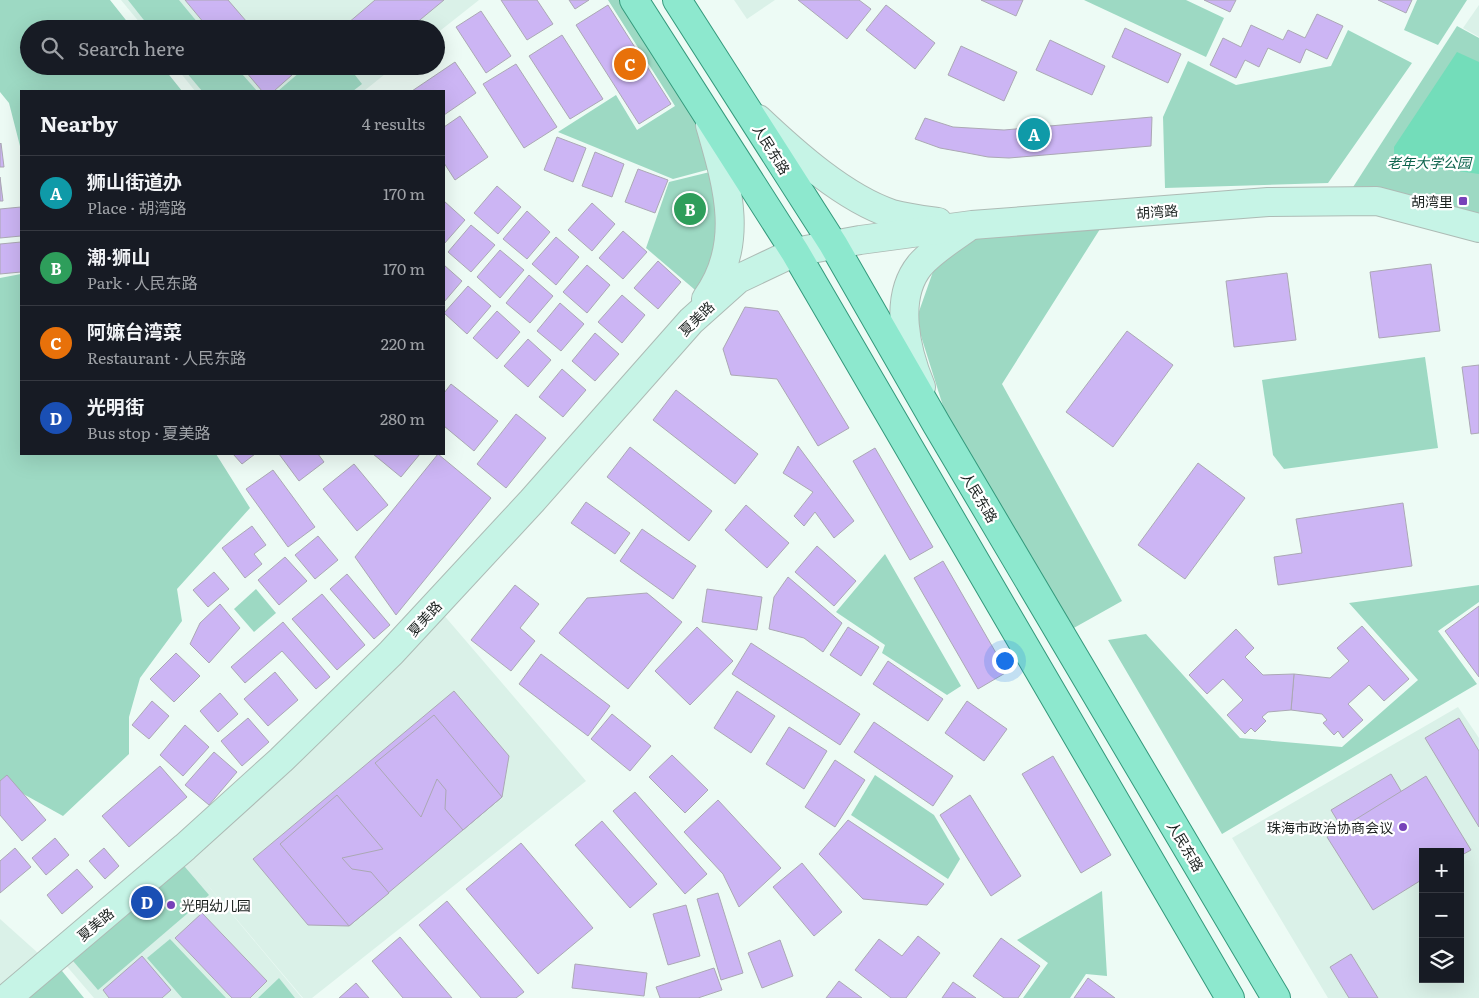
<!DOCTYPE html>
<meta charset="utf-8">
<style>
:root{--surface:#171b24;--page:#242831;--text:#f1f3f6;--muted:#9ea1a6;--line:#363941;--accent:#2563eb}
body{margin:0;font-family:Literata,"Noto Sans SC",serif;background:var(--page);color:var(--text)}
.controls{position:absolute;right:15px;bottom:15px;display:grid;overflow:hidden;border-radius:0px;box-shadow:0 5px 20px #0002}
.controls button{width:45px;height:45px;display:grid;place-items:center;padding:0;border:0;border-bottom:1px solid var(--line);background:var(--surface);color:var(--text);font:25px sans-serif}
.you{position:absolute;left:1004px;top:660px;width:18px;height:18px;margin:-12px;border:4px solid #fff;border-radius:50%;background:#1a73e8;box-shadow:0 0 0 8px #1a73e833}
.badge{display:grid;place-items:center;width:32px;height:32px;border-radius:50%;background:var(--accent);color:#fff;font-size:16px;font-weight:700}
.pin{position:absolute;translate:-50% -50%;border:2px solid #fff;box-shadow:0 1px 5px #0006}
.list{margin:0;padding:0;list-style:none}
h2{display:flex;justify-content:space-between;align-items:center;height:65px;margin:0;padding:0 20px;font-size:21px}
h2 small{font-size:16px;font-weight:400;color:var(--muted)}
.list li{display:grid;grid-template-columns:32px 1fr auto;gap:15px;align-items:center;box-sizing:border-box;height:75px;padding:0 20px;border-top:1px solid var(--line)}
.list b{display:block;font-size:19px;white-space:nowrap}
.list p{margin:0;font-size:16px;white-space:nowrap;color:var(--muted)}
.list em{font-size:16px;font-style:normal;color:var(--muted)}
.icon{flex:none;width:28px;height:28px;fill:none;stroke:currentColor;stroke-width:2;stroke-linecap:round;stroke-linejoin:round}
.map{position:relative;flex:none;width:1479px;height:998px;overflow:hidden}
.search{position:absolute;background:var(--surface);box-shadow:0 5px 20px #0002;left:20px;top:20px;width:425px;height:55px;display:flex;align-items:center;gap:12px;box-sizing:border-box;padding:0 18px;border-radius:28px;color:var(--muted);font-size:19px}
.panel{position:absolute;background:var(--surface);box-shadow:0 5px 20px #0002;left:20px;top:90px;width:425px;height:365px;border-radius:0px}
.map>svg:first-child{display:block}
</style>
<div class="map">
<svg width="1479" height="998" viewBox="0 0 1479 998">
<rect width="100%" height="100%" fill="#edfbf5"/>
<g fill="#daf1e8" fill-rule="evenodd">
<polygon points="121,0 479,0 436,34 436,29 145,29"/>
<polygon points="734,0 775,0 747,19"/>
<polygon points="1479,5 1479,37 1463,28"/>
<polygon points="175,66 395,66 364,91 195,91"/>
<polygon points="436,606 586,781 312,998 303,998 195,870 302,998 94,998 58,956"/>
<path d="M1458,707l21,31v260h-151l-96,-160zM1423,852h37v127h-37z"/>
<polygon points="0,919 48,962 0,998"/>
</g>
<g fill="#9dd9c3">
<polygon points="0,0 110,0 133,29 29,29 29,66 162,66 182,91 21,91 21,150 9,103 0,92"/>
<polygon points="128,0 179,0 203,29 151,29"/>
<polygon points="608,0 629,0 700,112 714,168 673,179 558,132 616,95 637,130 675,106"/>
<polygon points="1084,0 1186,0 1224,18 1206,57"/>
<polygon points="1417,0 1467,0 1438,45 1404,30"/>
<polygon points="1457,26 1479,38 1479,225 1346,198"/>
<polygon points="1348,30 1412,63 1328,183 1165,188 1163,117 1188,61 1236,85 1331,66"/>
<polygon points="181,66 235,66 257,91 202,91"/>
<polygon points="307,66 348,66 362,84 353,91 278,91"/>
<polygon points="718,170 722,235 701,295 646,248 669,182"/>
<polygon points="1100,229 1002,384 1122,601 1072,629 948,422 916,320 936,263 978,237"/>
<polygon points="21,274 21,454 216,454 250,508 177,589 182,621 140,678 129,717 129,754 63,816 0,781 0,278"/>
<polygon points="1425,357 1438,448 1284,469 1273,455 1262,380"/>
<polygon points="885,554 961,686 947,695 882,653 885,645 836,612"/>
<polygon points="1479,585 1479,602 1438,631 1477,684 1222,834 1108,640 1146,634 1240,738 1342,747 1418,680 1349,603"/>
<polygon points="256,589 276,613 254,632 234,609"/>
<polygon points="875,775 934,815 960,859 948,879 851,815"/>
<polygon points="179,860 209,895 98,990 67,954"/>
<polygon points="1102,891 1107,976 1086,974 1070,998 1023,998 1048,963 1017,940"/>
<polygon points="170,939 226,998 182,998 147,958"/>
<polygon points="58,966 84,998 20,998"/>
<polygon points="279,978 295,998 258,998"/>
</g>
<polygon fill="#73ddba" points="1457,52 1479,62 1479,174 1394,162 1394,147"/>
<g fill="#ccb5f4" stroke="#aba8b4">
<polygon points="185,0 228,0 253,29 209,29"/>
<polygon points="375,0 444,0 409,29 341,29"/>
<polygon points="501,0 537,0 553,24 527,40"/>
<polygon points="569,0 589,0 575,9"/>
<polygon points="798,0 859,0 871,9 847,39"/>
<polygon points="981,0 1023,0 1016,16"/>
<polygon points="1204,0 1236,0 1230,12"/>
<polygon points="1378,0 1412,0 1406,13"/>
<polygon points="608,5 671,104 639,124 576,25"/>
<polygon points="886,5 935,43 915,69 866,30"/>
<polygon points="481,11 511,56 486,73 456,27"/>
<polygon points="1317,14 1343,26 1327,59 1306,49 1300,63 1268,48 1259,67 1245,60 1236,78 1210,65 1223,38 1241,47 1251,25 1283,40 1288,30 1305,38"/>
<polygon points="1125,28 1181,54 1168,83 1112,57"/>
<polygon points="562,35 603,99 570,119 529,56"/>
<polygon points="1050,40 1105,66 1092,95 1036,70"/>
<polygon points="961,46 1017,72 1004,101 948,75"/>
<polygon points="455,62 476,93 444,115 444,91 412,91"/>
<polygon points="516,64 557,127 524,148 483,84"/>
<polygon points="241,66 284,66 292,75 274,91 262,91"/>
<polygon points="460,116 488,157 455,180 444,163 444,127"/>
<polygon points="1152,117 1151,146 1009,158 988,157 962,152 940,148 915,139 925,118 953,127 1004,130"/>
<polygon points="557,137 586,148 573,182 544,170"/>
<polygon points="1,143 4,167 0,167 0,144"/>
<polygon points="595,152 624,164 612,197 582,186"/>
<polygon points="638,169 668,180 655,213 625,202"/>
<polygon points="0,177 3,201 0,201"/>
<polygon points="497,186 521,207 498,234 474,213"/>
<polygon points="444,201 465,220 444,244"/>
<polygon points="592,203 615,224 592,251 568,230"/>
<polygon points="21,207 21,236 0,238 0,209"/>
<polygon points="527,211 550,232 527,259 503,239"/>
<polygon points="471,225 495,245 471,272 448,252"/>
<polygon points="623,231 647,252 623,279 599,258"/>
<polygon points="556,237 579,257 556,285 532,264"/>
<polygon points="21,242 21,272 0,274 0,244"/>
<polygon points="500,250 524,270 500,298 477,277"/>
<polygon points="658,261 681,282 658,309 634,288"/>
<polygon points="1431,264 1440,331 1379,338 1370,272"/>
<polygon points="444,265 462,281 444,302"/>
<polygon points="587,265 610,285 587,313 563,292"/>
<polygon points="1287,273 1296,340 1234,347 1226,281"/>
<polygon points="529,275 553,296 530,323 506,303"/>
<polygon points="468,286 491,306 467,334 444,313"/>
<polygon points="622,295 645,315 622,343 598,322"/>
<polygon points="560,303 584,324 561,351 537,331"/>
<polygon points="745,307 778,311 849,428 818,446 777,379 731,375 723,349"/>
<polygon points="497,311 520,332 497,359 473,338"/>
<polygon points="1127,331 1173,365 1113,447 1066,412"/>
<polygon points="595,333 619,354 595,381 572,361"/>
<polygon points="528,339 551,360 528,387 504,366"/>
<polygon points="1479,365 1479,433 1471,434 1462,367"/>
<polygon points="562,369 586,390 563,417 539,397"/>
<polygon points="451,384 498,421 474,451 444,426 444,393"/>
<polygon points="676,390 758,454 735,484 653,420"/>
<polygon points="516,414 546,438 506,488 477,464"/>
<polygon points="798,446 854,521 834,538 815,512 804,526 794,516 813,492 783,473"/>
<polygon points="630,447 712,511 689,541 607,477"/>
<polygon points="875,448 933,547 910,560 853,461"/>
<polygon points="233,454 255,454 242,464"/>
<polygon points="279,454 318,454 324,462 299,481"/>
<polygon points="373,454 420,454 401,477"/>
<polygon points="438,454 491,498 396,615 355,557"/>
<polygon points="1198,463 1245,498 1185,579 1138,545"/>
<polygon points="354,464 388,505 357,531 323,489"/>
<polygon points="273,470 315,527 288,547 246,489"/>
<polygon points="586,502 630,533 615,554 571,523"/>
<polygon points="1403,503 1412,566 1278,585 1274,557 1302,553 1296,519"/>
<polygon points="746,505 789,543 767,568 725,530"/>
<polygon points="252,526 266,545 254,554 262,564 245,578 222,548"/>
<polygon points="642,529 696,566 673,599 620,561"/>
<polygon points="318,536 338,560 315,579 295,555"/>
<polygon points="817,546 856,581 834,606 795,572"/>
<polygon points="285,557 307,581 279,605 258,580"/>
<polygon points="943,561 1007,672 978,689 914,578"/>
<polygon points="214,572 229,589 208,607 193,590"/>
<polygon points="347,574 390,625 374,639 330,589"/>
<polygon points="788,577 842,623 823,652 804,638 769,629 774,597"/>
<polygon points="515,585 539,604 520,628 535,641 511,671 471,640"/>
<polygon points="707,589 762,597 757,630 702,622"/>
<polygon points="647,593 682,622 628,689 559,633 587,598"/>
<polygon points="322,594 365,645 337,670 292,619"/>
<polygon points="220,604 240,628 209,663 190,644 200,623"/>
<polygon points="1479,606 1479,677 1445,631"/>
<polygon points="283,622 330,677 316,689 282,651 245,683 231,667"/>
<polygon points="1362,626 1409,679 1384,701 1369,685 1348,704 1363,720 1343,738 1338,731 1334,735 1323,723 1327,720 1322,714 1291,710 1294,674 1330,678 1349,661 1337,648"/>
<polygon points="697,627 733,661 690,705 655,671"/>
<polygon points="848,627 879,647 861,676 830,655"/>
<polygon points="1236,629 1254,648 1245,657 1263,675 1294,674 1291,710 1268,712 1262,717 1266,721 1255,732 1251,728 1245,734 1227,715 1243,700 1223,679 1207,694 1189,675"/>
<polygon points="751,643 860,714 840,745 732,674"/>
<polygon points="176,653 200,676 174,702 150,679"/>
<polygon points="541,654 610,706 588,736 519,684"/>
<polygon points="888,661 943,699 928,721 873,684"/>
<polygon points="275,672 298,700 268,726 244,699"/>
<polygon points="454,691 509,756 502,797 349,926 308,925 253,859"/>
<polygon points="737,691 775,716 751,753 714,728"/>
<polygon points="220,693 238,714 218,732 200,711"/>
<polygon points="152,701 169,716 149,739 132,725"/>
<polygon points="967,701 1007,729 984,761 945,733"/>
<polygon points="612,714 651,746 630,771 591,739"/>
<polygon points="434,715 502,797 463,830 445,809 446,790 437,779 421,817 375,763"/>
<polygon points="248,718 269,742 242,766 221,741"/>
<polygon points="1459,718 1479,751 1479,827 1425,738"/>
<polygon points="874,722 953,776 933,806 854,752"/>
<polygon points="185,725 209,747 183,776 160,755"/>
<polygon points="789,727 827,751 804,789 766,764"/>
<polygon points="214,752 237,772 209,805 185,785"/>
<polygon points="672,755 708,790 685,813 649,777"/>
<polygon points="1053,756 1111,855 1081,873 1022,774"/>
<polygon points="835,760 865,780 835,827 805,807"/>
<polygon points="160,766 187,797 129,847 102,816"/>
<polygon points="1391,774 1404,796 1415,789 1453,852 1423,852 1423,873 1406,883 1394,862 1371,876 1331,810"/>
<polygon points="7,775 46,820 22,841 0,815 0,781"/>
<polygon points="1426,776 1471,850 1460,856 1460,852 1423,852 1423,879 1373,910 1327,837"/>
<polygon points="635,792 707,874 685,894 613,811"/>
<polygon points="337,795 383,849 342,858 352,869 371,872 389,893 349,926 280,844"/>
<polygon points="970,795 1021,876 991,896 940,815"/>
<polygon points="718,800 781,868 739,907 723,874 684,832"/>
<polygon points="848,820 944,884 927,905 863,899 819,854"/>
<polygon points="602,821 657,884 630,908 575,845"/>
<polygon points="55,838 69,855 46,875 32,858"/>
<polygon points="521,843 593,928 538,974 466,889"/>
<polygon points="15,848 31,867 0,893 0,861"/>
<polygon points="104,848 119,866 105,879 89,861"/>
<polygon points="802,863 842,912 814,936 773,887"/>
<polygon points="77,869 93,887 62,914 47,895"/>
<polygon points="718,893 743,973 721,980 697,899"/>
<polygon points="447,901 524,992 516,998 481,998 419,925"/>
<polygon points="686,905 700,956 668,965 653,914"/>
<polygon points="202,913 267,981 250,998 232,998 175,938"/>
<polygon points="918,936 940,953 906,998 891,998 855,970 879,939 902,956"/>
<polygon points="400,937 452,998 403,998 372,961"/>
<polygon points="1001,938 1040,966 1018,998 1004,998 973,976"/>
<polygon points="780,940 793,976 762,988 748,953"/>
<polygon points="1351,954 1378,998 1349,998 1330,967"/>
<polygon points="142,956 171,990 162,998 109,998 103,990"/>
<polygon points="575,964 647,973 644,996 572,988"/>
<polygon points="714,968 722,990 698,998 660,998 656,987"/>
<polygon points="1088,978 1115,998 1074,998"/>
<polygon points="839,981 862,998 826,998"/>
<polygon points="953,982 976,998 942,998"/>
<polygon points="356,983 369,998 339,998"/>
</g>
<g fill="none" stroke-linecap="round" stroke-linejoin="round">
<g stroke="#adbbb5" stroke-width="30">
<g id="secondary">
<path d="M758,119c36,34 86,79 134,95 15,4 31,6 46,8"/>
<path d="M706,299c40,-55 21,-115 4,-174"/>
<path d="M921,387c-15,-36 -28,-89 -1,-122 13,-15 32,-26 48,-38"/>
<polyline points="7,998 185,847 281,760 391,653 532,501 691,321 738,279 795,252 860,240 972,225 1268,202 1377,201 1479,228"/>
</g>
</g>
<g stroke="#34997c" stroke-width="30">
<g id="primary">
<polyline points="634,0 795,252 1230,998"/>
<polyline points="677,0 833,244 937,425 1276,998"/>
</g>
</g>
<use href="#secondary" stroke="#c6f4e6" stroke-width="28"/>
<use href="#primary" stroke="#8de8ce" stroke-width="28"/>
</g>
<g fill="#7742b9" stroke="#fff" stroke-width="2">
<rect x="1458" y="196" width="10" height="10" rx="2.5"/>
<circle cx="1403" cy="827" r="5"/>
<circle cx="171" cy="905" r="5"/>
</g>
<g text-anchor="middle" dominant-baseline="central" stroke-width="4.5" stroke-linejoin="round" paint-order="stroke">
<g font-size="14" fill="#1c2220" stroke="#fff">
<text transform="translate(772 149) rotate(58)">人民东路</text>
<text transform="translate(1157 211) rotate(-4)">胡湾路</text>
<text transform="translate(696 318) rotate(-44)">夏美路</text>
<text transform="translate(980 497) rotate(59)">人民东路</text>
<text transform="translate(424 618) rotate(-47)">夏美路</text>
<text transform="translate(1186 846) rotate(59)">人民东路</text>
<text transform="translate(95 924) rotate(-40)">夏美路</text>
</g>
<g font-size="14" font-style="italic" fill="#0d644d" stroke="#fff">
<text x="1429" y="162">老年大学公园</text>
</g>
<g font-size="14" fill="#1c2220" stroke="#fff" text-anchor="end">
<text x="1453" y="201">胡湾里</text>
<text x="1393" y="827">珠海市政治协商会议</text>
<text x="181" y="905" text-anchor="start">光明幼儿园</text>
</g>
</g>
</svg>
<div class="controls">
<button>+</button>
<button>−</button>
<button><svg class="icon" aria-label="layers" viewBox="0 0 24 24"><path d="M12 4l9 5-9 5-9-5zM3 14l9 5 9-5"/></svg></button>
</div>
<div class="you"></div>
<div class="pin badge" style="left:1034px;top:134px;background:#0f9aa8">A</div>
<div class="pin badge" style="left:690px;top:209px;background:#2e9e5b">B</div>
<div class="pin badge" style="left:630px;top:64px;background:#e8710a">C</div>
<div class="pin badge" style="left:147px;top:902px;background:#1a4fb4">D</div>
<div class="search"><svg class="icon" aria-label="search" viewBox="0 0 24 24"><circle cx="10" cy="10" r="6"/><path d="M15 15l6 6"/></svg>Search here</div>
<section class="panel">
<h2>Nearby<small>4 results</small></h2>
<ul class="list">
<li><span class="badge" style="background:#0f9aa8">A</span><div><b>狮山街道办</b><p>Place · 胡湾路</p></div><em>170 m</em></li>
<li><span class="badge" style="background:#2e9e5b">B</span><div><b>潮·狮山</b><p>Park · 人民东路</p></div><em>170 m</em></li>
<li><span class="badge" style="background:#e8710a">C</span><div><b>阿嫲台湾菜</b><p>Restaurant · 人民东路</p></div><em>220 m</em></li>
<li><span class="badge" style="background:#1a4fb4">D</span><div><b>光明街</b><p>Bus stop · 夏美路</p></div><em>280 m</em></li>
</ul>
</section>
</div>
